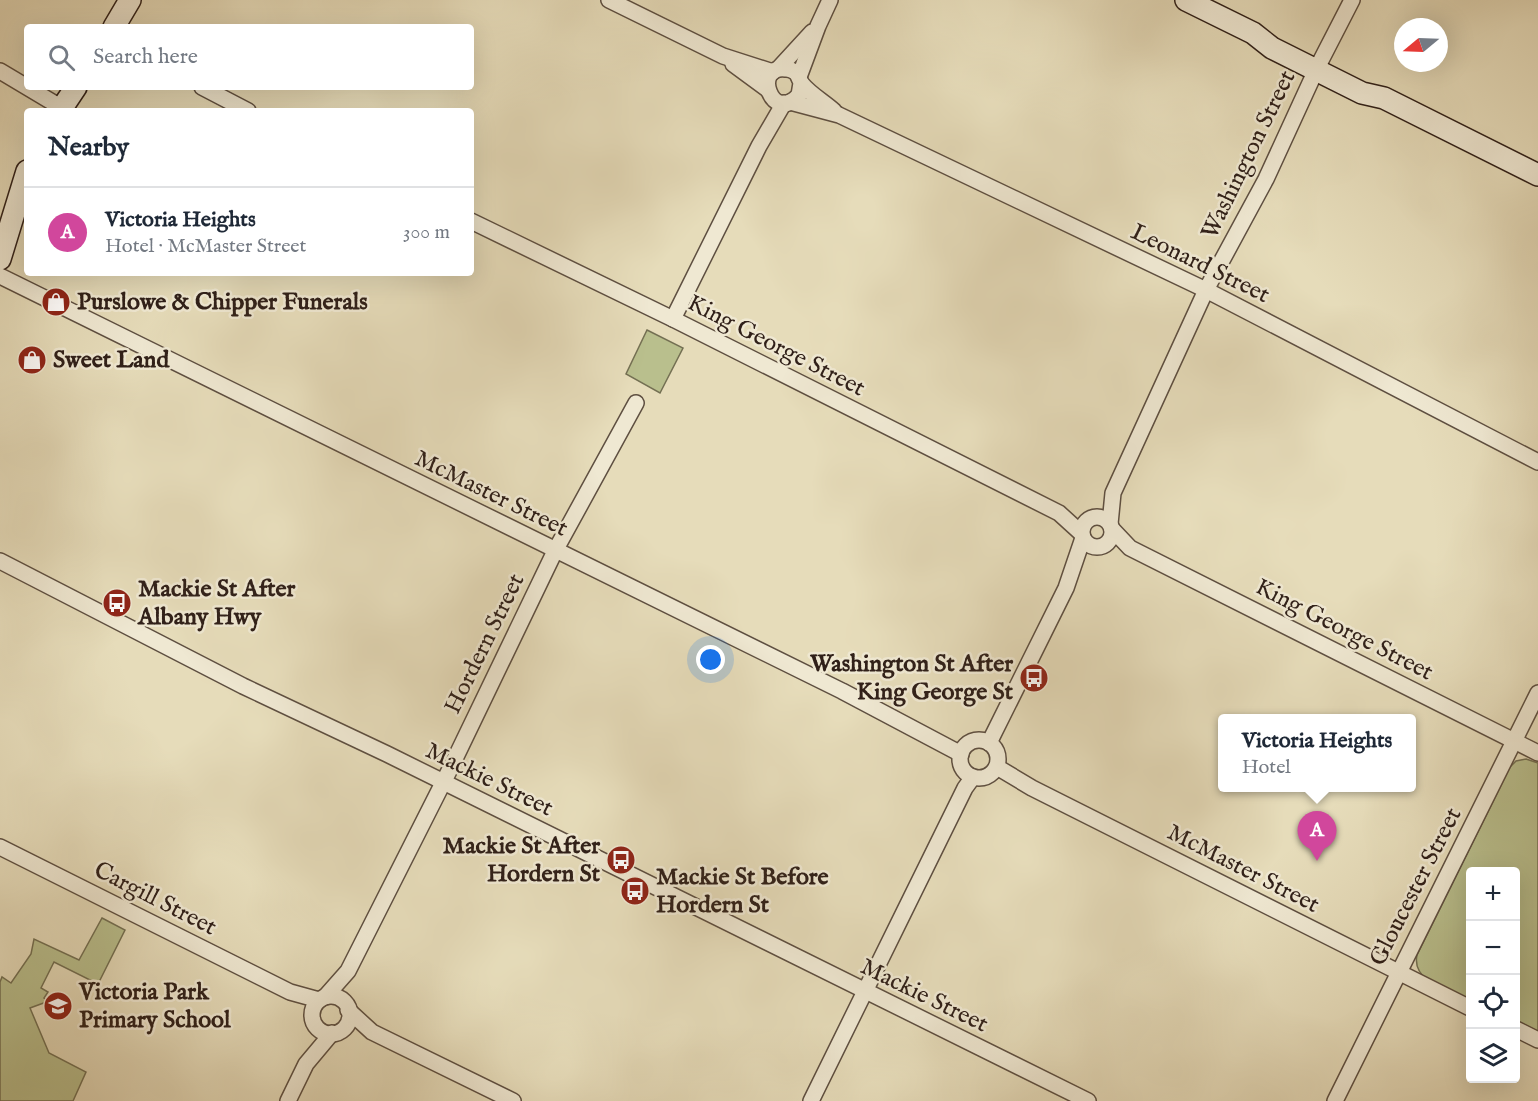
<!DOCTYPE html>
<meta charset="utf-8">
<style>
:root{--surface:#fff;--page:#f2f2f3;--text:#1f2937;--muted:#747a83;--line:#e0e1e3;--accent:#8f2418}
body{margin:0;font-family:"IM FELL English",serif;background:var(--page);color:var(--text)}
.controls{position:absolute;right:18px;bottom:18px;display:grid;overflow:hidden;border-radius:6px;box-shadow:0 6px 24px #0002}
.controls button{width:54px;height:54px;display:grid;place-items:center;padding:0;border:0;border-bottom:2px solid var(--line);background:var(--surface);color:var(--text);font:30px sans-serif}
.compass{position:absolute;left:1394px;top:18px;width:54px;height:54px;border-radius:50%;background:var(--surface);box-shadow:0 6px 24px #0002;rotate:251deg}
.you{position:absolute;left:711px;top:660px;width:21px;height:21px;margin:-15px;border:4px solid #fff;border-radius:50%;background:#1a73e8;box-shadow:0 0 0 9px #1a73e833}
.badge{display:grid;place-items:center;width:39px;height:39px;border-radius:50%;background:var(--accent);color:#fff;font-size:20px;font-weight:700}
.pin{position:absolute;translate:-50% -50px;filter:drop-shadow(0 2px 3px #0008)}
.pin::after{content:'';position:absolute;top:32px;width:21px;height:18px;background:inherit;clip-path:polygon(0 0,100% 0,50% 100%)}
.popup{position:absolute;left:1218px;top:714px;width:198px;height:78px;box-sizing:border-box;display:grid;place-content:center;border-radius:6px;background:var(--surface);filter:drop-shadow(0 2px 4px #0005);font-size:20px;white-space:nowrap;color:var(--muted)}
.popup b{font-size:22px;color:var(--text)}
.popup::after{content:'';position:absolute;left:50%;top:100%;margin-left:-12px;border:12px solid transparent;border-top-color:var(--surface)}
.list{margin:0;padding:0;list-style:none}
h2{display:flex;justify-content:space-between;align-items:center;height:78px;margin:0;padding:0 24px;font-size:26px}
h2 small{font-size:20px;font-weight:400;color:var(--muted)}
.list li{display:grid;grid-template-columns:39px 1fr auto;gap:18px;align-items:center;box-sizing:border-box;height:90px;padding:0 24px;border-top:2px solid var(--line)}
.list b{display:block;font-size:22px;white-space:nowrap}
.list p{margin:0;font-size:20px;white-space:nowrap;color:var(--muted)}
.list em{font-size:20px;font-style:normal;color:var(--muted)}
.icon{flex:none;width:33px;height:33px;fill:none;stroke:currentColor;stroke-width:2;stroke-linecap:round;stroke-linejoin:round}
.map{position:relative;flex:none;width:1538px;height:1101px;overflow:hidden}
.search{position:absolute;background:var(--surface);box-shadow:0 6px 24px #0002;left:24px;top:24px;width:450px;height:66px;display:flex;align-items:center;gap:15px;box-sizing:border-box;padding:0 21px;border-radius:6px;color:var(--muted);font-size:22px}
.panel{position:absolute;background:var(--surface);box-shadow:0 6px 24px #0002;left:24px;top:108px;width:450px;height:168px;border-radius:6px}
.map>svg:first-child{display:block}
</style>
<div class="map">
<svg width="1538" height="1101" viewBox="0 0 1538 1101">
<rect width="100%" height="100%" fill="#e6dcba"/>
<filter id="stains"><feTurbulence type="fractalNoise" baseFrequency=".00333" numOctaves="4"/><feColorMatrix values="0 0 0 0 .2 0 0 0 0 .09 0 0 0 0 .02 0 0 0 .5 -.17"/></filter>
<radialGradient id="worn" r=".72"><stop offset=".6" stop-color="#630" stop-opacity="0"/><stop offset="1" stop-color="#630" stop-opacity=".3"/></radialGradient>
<g fill="#b9bf8d" stroke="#747053" stroke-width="1.5">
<polygon points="647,330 683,348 660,393 626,374"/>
<path d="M1526,759l12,4v272l-22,-11v-152h-46v130c-19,-10 -59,-20 -53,-47l93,-188 6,-6z"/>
<polygon points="102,918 125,930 98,984 54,962 41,988 48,992 44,998 49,1001 30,1008 49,1053 86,1072 73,1101 0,1101 0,982 2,977 11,983 31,954 34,939 79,960"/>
</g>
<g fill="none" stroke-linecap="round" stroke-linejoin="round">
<g stroke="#5e4f41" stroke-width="18">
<g id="minor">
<polyline points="609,0 723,56 773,72"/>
<polyline points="733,64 767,89"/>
<polyline points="778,69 812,32"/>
<polyline points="0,71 62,108"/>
<polyline points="799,77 818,26 830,0"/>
<path d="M801,83l-2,12c-27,31 -48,-31 -13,-26 3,0 6,1 9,3 4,3 4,8 7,12 8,10 22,18 32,27"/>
<polyline points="202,87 248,111"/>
<polyline points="790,102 839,115 1206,290 1538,462"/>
<polyline points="471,221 673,319 1059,513 1081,533"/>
<polyline points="0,276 842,691 961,754"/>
<polyline points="673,319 759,146 784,103"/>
<circle cx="1097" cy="532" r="15"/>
<polyline points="1110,524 1113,493 1206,290 1266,179 1316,70 1352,0"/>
<polyline points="1112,529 1130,548 1538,753"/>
<polyline points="0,561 243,686 387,754 1088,1101"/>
<circle cx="979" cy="759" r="19"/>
<polyline points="989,743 1066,588 1083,538"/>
<polyline points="997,767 1032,788 1470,1008"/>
<polyline points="0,847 290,992 319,1000"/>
<circle cx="331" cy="1015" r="19"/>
<polyline points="325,997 348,971 452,765 555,551 636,403"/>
<polyline points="348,1010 372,1032 513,1101"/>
<polyline points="1516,1029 1538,1040"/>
<polyline points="288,1101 306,1064 332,1033"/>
<polyline points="811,1101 965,788 973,777"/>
<polyline points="1335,1101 1538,693"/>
</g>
</g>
<g stroke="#302019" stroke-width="24">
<g id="secondary">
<polyline points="1186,0 1253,33 1272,48 1362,93 1384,98 1538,175"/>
<polyline points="114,27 130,0"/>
<polyline points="60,111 76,87"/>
<polyline points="0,259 27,171"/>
</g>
</g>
<use href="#minor" stroke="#efe8d2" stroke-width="15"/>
<use href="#secondary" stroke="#efe8d2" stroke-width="21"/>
</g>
<defs>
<g id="shop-disc" transform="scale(1.5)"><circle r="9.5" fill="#8f2418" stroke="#efe8d2"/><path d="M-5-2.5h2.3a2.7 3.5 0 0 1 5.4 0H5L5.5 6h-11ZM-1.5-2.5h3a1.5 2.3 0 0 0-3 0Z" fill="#fff"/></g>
<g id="bus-disc" transform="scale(1.5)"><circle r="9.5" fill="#8f2418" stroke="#efe8d2"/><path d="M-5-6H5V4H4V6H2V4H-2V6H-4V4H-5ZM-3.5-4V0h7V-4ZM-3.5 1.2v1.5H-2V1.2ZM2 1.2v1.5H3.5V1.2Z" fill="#fff"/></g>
<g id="school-disc" transform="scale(1.5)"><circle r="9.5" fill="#8f2418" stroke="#efe8d2"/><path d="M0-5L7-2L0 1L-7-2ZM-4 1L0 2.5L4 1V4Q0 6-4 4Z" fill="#fff"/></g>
</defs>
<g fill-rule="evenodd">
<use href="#shop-disc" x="56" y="302"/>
<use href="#shop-disc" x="32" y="360"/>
<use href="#bus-disc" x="117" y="603"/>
<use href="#bus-disc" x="1034" y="678"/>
<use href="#bus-disc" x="621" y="860"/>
<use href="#bus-disc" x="635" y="891"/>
<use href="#school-disc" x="58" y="1006"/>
</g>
<g text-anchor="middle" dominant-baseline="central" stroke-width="5" stroke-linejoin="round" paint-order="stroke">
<g font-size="24" fill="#302019" stroke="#efe8d2">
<text transform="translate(1249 155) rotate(-64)">Washington Street</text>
<text transform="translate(1200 264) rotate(26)">Leonard Street</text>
<text transform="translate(776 346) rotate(27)">King George Street</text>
<text transform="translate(491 494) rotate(26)">McMaster Street</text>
<text transform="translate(1344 630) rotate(27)">King George Street</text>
<text transform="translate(485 644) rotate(-64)">Hordern Street</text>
<text transform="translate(489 780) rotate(26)">Mackie Street</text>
<text transform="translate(1243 869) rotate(27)">McMaster Street</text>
<text transform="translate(1416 887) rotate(-63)">Gloucester Street</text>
<text transform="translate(155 899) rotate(27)">Cargill Street</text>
<text transform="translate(924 996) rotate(26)">Mackie Street</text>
</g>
<g font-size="24" font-weight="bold" fill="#302019" stroke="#efe8d2" text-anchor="start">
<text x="77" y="302">Purslowe &amp; Chipper Funerals</text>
<text x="53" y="360">Sweet Land</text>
<text x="138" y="589">Mackie St After<tspan x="138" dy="28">Albany Hwy</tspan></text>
<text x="1013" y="664" text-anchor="end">Washington St After<tspan x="1013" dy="28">King George St</tspan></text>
<text x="600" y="846" text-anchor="end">Mackie St After<tspan x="600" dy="28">Hordern St</tspan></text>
<text x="656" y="877">Mackie St Before<tspan x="656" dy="28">Hordern St</tspan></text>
<text x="79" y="992">Victoria Park<tspan x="79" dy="28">Primary School</tspan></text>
</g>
</g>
<rect width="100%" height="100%" filter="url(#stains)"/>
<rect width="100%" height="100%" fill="url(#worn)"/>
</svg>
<div class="controls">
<button>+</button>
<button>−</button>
<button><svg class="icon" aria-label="locate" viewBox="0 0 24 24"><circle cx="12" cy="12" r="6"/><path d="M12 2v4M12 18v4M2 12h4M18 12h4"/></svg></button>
<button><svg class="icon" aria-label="layers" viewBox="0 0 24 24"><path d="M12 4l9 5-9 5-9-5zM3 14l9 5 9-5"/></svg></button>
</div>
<svg class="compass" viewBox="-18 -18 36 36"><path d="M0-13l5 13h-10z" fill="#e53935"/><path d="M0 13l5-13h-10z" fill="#747a83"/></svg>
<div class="you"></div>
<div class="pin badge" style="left:1317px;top:861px;background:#d1479c">A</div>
<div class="popup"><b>Victoria Heights</b>Hotel</div>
<div class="search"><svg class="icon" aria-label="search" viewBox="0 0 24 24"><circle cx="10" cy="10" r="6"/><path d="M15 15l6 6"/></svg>Search here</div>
<section class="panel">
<h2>Nearby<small></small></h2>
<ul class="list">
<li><span class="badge" style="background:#d1479c">A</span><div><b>Victoria Heights</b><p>Hotel · McMaster Street</p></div><em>300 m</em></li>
</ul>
</section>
</div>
